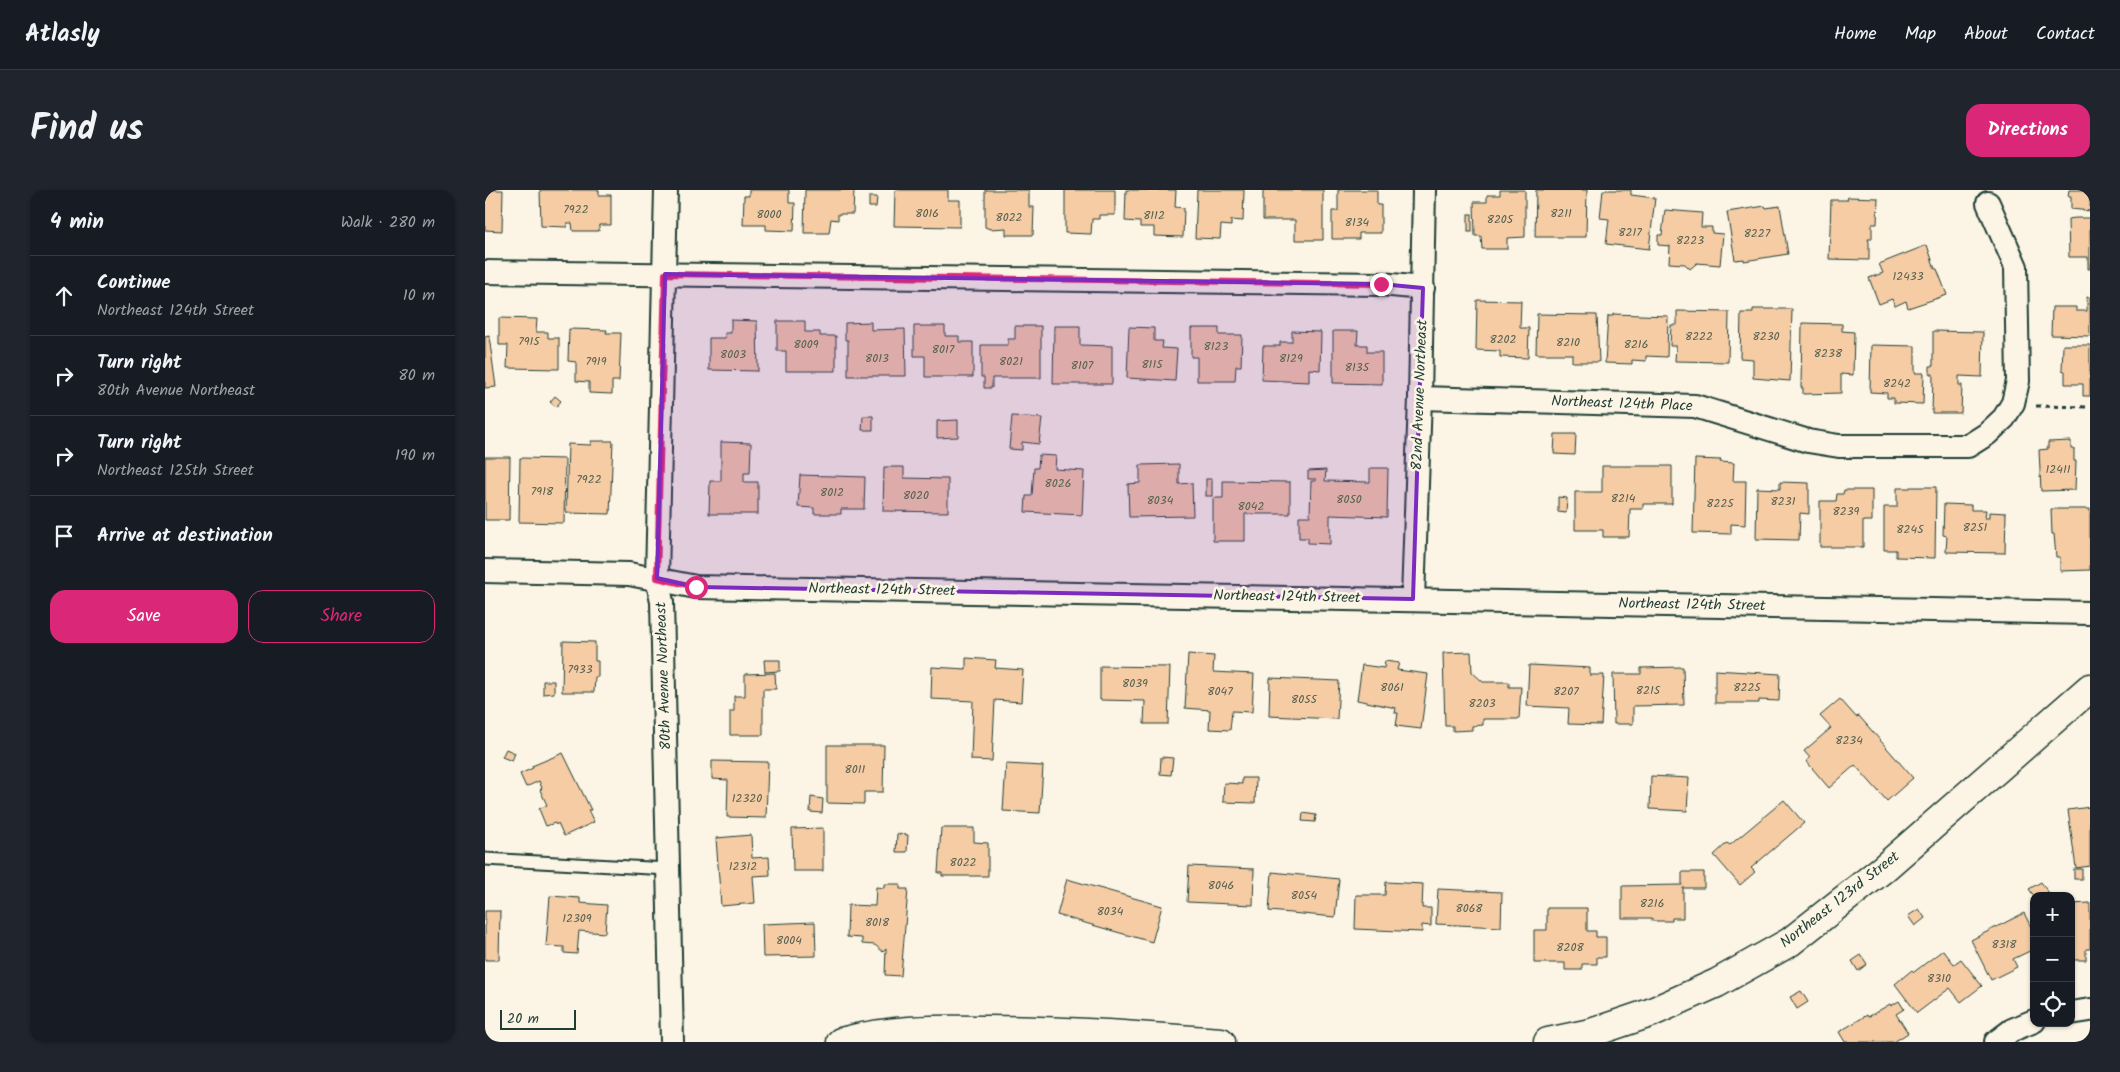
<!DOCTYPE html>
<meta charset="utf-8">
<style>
:root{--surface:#171b24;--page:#20242c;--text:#f1f3f6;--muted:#9ea1a6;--line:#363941;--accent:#db2777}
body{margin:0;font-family:Kalam,sans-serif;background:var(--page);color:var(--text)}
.controls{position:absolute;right:15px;bottom:15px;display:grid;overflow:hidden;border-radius:10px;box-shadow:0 1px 4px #0004}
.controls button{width:45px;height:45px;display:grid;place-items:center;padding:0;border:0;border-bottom:1px solid var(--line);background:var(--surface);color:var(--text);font:25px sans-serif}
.scale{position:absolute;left:15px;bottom:12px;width:76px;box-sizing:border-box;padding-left:5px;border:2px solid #1f3d34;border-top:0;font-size:14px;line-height:18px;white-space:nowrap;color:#1f3d34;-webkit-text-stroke:4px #fcf5e5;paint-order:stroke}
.stop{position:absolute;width:15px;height:15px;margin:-11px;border:4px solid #db2777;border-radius:50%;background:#fff}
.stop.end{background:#db2777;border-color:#fff;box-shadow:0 1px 5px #0008}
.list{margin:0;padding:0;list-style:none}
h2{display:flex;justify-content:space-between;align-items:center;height:65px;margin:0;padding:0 20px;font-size:21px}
h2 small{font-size:16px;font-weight:400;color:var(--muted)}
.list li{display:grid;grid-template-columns:32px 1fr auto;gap:15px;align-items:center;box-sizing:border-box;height:80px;padding:0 20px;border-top:1px solid var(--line)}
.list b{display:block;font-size:19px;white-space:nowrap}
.list p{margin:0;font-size:16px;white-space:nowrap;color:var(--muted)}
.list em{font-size:16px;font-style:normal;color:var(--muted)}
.actions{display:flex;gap:10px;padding:15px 20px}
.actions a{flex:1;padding:11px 0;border:1px solid var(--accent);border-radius:15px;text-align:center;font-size:18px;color:var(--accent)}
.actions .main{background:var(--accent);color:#fff}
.icon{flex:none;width:28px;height:28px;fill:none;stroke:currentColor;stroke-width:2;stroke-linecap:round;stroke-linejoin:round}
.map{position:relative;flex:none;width:1605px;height:852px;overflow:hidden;border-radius:15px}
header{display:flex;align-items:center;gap:30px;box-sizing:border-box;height:70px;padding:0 25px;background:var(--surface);border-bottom:1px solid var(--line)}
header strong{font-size:24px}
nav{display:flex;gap:28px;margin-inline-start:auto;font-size:18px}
.intro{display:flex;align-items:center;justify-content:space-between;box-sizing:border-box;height:120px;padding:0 30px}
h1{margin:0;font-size:35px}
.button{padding:12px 22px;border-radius:15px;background:var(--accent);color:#fff;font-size:18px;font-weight:700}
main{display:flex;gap:30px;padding:0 30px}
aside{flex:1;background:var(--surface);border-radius:15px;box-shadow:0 1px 4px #0004}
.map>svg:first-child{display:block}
</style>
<header>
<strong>Atlasly</strong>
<nav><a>Home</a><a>Map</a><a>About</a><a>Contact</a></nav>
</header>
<div class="intro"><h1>Find us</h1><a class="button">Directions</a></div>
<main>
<aside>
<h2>4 min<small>Walk · 280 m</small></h2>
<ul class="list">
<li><svg class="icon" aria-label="ahead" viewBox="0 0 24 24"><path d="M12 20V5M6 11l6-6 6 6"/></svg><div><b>Continue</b><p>Northeast 124th Street</p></div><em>10 m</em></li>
<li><svg class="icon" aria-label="right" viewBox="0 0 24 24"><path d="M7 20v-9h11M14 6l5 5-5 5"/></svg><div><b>Turn right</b><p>80th Avenue Northeast</p></div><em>80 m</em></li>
<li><svg class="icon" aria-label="right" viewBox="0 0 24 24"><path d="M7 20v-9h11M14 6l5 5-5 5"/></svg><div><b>Turn right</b><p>Northeast 125th Street</p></div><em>190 m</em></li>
<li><svg class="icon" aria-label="arrive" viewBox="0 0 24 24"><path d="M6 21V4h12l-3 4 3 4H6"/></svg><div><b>Arrive at destination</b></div></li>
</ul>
<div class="actions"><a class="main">Save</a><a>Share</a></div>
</aside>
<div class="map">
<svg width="1605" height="852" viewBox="0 0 1605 852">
<rect width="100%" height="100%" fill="#fcf5e5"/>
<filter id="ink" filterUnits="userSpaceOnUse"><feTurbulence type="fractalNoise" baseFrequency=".02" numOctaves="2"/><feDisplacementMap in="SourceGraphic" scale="10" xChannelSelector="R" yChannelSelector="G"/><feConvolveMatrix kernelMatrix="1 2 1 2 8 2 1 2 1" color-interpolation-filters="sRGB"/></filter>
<g filter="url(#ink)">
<g fill="#f6cca5" stroke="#1f3d34">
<polygon points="0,0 18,0 17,41 0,40"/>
<polygon points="55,0 114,0 114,5 126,5 126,35 114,35 114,41 88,41 87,33 82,33 82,37 56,36"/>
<polygon points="264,0 304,0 304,13 310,13 309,41 281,40 281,35 258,35 259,6 264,6"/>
<polygon points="320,0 369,0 368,24 353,24 353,30 346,29 344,43 319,43"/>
<polygon points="410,0 463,0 463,10 475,10 475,37 409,36"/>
<polygon points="500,0 544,0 544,17 549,17 548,45 521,45 521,38 505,39 500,37"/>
<polygon points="580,0 630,0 630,25 614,25 614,29 607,29 606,44 580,43"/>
<polygon points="641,0 691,0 690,17 699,18 698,47 669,46 669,37 655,37 655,32 640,31"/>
<polygon points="712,0 759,0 758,31 746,30 746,36 736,35 735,49 710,48"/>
<polygon points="778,0 838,0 838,50 810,50 810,30 778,30"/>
<polygon points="853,0 892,0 892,15 896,15 896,43 874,43 874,49 847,49 847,21 853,21"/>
<polygon points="1015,0 1040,0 1040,47 1022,48 1022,59 997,59 996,46 990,46 989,12 1002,12 1002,5 1015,5"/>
<polygon points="1051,0 1102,0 1101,47 1050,47"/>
<polygon points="1118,0 1146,0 1146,5 1170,8 1164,59 1121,54 1124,29 1115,28"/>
<polygon points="1584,0 1605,0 1605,21 1586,19 1586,6 1583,6"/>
<polygon points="384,7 392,7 391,17 384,17"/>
<polygon points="1363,7 1393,8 1392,34 1387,34 1387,49 1383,49 1384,52 1384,70 1344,69 1346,10 1362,10"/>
<polygon points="1280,16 1281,18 1295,16 1303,64 1259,71 1259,69 1250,70 1242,22"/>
<polygon points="1180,20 1217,23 1216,37 1227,37 1227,43 1238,44 1235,75 1212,73 1205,79 1200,74 1184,73 1185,56 1173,55 1173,45 1177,45"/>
<rect x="983" y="24" width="4" height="18"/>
<polygon points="1591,28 1605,28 1605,79 1603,79 1603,67 1584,67 1583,29"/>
<polygon points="1442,55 1450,79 1452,79 1462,105 1423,118 1421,111 1410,116 1407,109 1394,114 1384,88 1398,83 1394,74"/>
<polygon points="1602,107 1605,107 1605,146 1566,145 1567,117 1591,117 1591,121 1602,121"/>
<polygon points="992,110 1036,111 1035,138 1044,138 1043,168 1015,167 1015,161 991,160"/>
<polygon points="1268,119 1307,119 1305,191 1268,188 1268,169 1255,168 1256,123 1268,123"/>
<polygon points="1192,121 1244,122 1243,172 1190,171 1191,156 1185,156 1186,135 1192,135"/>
<polygon points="1052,124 1112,125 1114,172 1087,172 1087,164 1051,164"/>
<polygon points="1128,124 1183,126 1182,167 1161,166 1161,171 1147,170 1147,174 1120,173 1123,126 1128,126"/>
<polygon points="14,128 52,129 51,142 63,142 63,148 74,148 74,179 22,178 23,155 14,155"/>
<polygon points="246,130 272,131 273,181 224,180 224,148 240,148 240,143 246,143"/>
<polygon points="292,131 320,131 320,142 335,142 335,146 351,146 351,181 301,181 301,161 292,161"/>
<polygon points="386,132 386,140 420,139 421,186 363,186 363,150 360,150 360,133"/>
<polygon points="1317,133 1357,134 1357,141 1369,142 1368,185 1356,184 1356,203 1318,204 1318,198 1316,198"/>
<polygon points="429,136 460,136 460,146 474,146 474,152 488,152 488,187 440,187 440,166 429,166"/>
<polygon points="530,136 556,136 556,188 507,188 507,198 499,198 499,187 496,187 496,155 523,155 523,149 530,149"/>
<polygon points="569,136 595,136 595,155 627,156 627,194 568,194"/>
<polygon points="644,137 669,138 669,151 678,151 677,158 692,159 690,191 642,188"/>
<polygon points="706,138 734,138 734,145 757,145 756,176 751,176 750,191 712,191 712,167 706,167"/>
<polygon points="84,139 122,140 121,143 136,143 134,191 127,191 127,204 104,203 104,192 91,191 91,172 83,171"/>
<polygon points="807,141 836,142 835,180 824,179 824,192 777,190 778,156 795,156 795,152 807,152"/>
<polygon points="848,141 873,141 872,155 882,155 882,162 897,162 897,194 848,193"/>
<polygon points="1448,141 1498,142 1497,187 1474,186 1474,195 1477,195 1476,223 1447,223 1448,184 1445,184 1445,176 1448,176"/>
<polygon points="4,146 11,197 0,198 0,147"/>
<polygon points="1386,155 1430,156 1430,183 1439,183 1438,214 1409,213 1409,208 1402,208 1402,203 1385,202"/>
<polygon points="1578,155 1605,155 1605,206 1598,206 1598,194 1580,194 1580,181 1577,180"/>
<polygon points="70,206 76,211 71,217 65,212"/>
<polygon points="378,226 388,226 388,240 377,240"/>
<polygon points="527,226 557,228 554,254 537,252 537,260 524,259"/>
<polygon points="473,230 473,247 452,248 452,231"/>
<polygon points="1070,244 1091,244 1090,265 1069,264"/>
<polygon points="106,251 128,251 125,324 81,323 83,254 106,255"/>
<polygon points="1586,251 1586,259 1589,259 1589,271 1591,271 1590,300 1556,301 1554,260 1563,259 1563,252"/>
<polygon points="236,252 266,253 265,283 259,283 259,292 273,292 273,324 224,324 225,291 236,291"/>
<polygon points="554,265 571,266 570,279 599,281 597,325 540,322 541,306 547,306 549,278 553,278"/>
<polygon points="0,267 25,267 24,330 0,330"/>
<polygon points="35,268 80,269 79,333 34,332"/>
<polygon points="1210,269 1236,270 1235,272 1249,273 1248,291 1261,291 1260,335 1246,334 1246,344 1208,343"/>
<polygon points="694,274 694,294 707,293 708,326 644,327 643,294 655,293 655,275"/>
<polygon points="1117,276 1187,276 1187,314 1158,314 1158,319 1145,319 1144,347 1118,347 1118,340 1090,340 1090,302 1117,302"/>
<polygon points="399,277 419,277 419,288 463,289 463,322 398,321"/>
<polygon points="885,278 903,278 902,327 845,325 845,354 823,353 823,348 814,348 814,326 825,326 826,291 831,291 831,289 823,289 823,281 841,280 840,291 885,292"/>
<polygon points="315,285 380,287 379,319 356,319 356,324 329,324 329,318 313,317"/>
<rect x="721" y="289" width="6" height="17"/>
<polygon points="738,291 805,292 805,324 760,324 760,351 728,351 728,308 738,308"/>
<polygon points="1295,292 1324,293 1324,324 1315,323 1314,350 1271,349 1272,298 1295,299"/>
<polygon points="1425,297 1451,297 1450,368 1411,367 1411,360 1399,360 1399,317 1412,317 1412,298 1425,298"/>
<polygon points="1359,300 1387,300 1387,331 1378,331 1378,357 1335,357 1335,311 1351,311 1352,304 1358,304"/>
<polygon points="1073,307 1082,308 1081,323 1073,322"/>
<polygon points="1459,314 1486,315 1486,320 1501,320 1500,328 1504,328 1504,322 1521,323 1520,363 1461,362 1462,346 1458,345"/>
<polygon points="1566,319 1605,319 1605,380 1575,381 1575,367 1571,367 1569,344 1567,344"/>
<polygon points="78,451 110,452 110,471 113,471 113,487 110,487 109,502 77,502"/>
<polygon points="986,462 987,482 998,492 1024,492 1024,497 1036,497 1034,529 998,529 998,535 987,536 987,540 968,541 968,536 960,536 958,463"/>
<polygon points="703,464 729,466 728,482 769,484 767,522 747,521 745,540 724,539 725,520 700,518"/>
<polygon points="481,468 511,470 510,478 538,480 536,512 510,510 507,571 486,570 488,511 446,509 447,477 481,479"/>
<polygon points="279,470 295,470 295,481 280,482"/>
<polygon points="900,471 914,473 912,480 943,484 936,539 911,536 913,523 910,523 911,518 872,510 877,475 899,478"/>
<polygon points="1044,475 1105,478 1105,485 1119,485 1116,535 1083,534 1084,518 1042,516"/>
<polygon points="615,476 685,477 683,534 659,534 660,511 615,510"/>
<polygon points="1198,477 1199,515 1148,516 1148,534 1129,534 1128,484 1156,484 1156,478"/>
<polygon points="1230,480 1295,484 1294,511 1274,510 1274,513 1230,513"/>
<polygon points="290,483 291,499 278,499 278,545 245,545 245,521 249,521 249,506 260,506 260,484"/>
<polygon points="785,488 854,491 852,529 784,526"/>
<polygon points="58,491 69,491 69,503 58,504"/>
<polygon points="1355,509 1371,527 1374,526 1428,588 1402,611 1370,575 1344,598 1321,571 1325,568 1319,561 1346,538 1335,526"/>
<polygon points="342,555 399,555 398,602 379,602 379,614 342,613"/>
<polygon points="21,559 30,563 27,571 17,567"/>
<polygon points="78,563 106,620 103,620 109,632 79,646 73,633 71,635 70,633 61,636 54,619 62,615 55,600 57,598 54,591 41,597 35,584 48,578 47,576"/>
<polygon points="676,567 688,568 686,585 675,584"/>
<polygon points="227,571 283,572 281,628 242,627 243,590 227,589"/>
<polygon points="521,574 558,576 555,623 518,621"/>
<polygon points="1166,586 1204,588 1202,621 1165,619"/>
<polygon points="757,588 771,588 770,613 738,612 739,593 757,594"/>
<polygon points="326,607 338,609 337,623 325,622"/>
<polygon points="1299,610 1319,633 1266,678 1270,682 1255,695 1229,665 1242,653 1245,655"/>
<polygon points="1605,617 1605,676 1591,678 1583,620"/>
<polygon points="818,623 831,625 830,632 817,631"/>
<polygon points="338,638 338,681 308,681 307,639"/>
<polygon points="456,638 489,638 489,652 503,653 503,686 457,686 457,683 453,683"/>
<polygon points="412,644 423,645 422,662 411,662"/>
<polygon points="266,645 267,668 284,667 285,685 268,686 270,713 236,716 231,648"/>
<polygon points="704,676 769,679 768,715 702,712"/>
<rect x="1589" y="679" width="8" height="10"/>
<polygon points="787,682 854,689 850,727 784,721"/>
<polygon points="1197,682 1219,682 1219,698 1198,698 1198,728 1187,728 1187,731 1167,731 1167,728 1137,728 1137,696 1197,695"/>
<polygon points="582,689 677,716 667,752 572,725"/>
<polygon points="901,692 938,694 937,718 946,718 946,736 937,735 937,742 870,739 871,705 900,705"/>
<polygon points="1556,692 1565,705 1549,706 1544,699"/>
<polygon points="399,694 415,694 415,699 423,699 416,786 400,785 401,759 398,762 390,755 377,754 377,748 362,747 363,715 390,716 391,697 399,698"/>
<polygon points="953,699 1017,702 1016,737 951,734"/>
<polygon points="65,706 95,708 95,713 122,715 120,743 94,741 92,764 79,763 79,757 61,756"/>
<polygon points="1605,713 1605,759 1601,759 1601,770 1586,770 1586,714"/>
<polygon points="1062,718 1102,718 1102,741 1111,741 1111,747 1121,747 1121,767 1112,767 1112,774 1097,774 1097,780 1080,780 1080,773 1049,773 1049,740 1062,740"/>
<polygon points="1434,719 1440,728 1430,736 1423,726"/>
<polygon points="0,721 15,721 14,770 0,770"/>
<polygon points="1539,723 1549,743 1549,759 1528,769 1532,777 1506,790 1486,750"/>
<polygon points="330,732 331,766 278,767 277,734"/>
<polygon points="1458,760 1469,774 1476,769 1497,796 1476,812 1465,798 1432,823 1410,794 1427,780 1429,782"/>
<polygon points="1376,765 1382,774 1373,781 1367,771"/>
<polygon points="1316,801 1323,812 1312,819 1305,807"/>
<polygon points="1414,811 1419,819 1411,824 1423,843 1409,852 1360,852 1354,842 1382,825 1383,827 1405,814 1406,816"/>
</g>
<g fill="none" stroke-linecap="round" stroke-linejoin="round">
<g stroke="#1f3d34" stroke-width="15">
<polyline id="service" points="0,669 183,679"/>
</g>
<g stroke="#1f3d34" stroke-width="26">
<g id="minor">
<polyline points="181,0 172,388 177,412 187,852"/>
<polyline points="0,82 896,94 938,98"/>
<polyline points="935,208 1210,216 1323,251 1354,256 1483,256 1502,244 1519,228 1528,213 1533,191 1531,77 1503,13"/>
<polyline points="0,381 144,384 211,397 1605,423"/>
<polyline points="928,409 935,208 939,0"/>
<polyline points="1586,823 1605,820"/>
<polyline points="1511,852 1527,840 1549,831"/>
</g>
</g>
<g stroke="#1f3d34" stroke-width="31">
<g id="tertiary">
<path d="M356,852c47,-13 95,-13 144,-12 79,0 157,6 236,12"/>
<polyline points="1063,852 1106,843 1165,823 1232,793 1305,752 1398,679 1605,498"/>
</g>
</g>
<polyline stroke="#1f3d34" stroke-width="3" stroke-dasharray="5 4" stroke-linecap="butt" points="1551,216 1605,217"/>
<use href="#service" stroke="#fcf5e5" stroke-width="11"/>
<use href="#minor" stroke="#fcf5e5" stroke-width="22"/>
<use href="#tertiary" stroke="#fcf5e5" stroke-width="28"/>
</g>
</g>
<g fill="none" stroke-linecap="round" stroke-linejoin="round" filter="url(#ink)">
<polyline stroke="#db2777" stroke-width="6" points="211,397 172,388 180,84 896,94"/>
</g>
<path fill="#7b2cbf" fill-opacity="0.2" stroke="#7b2cbf" stroke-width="4" stroke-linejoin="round" d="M180,84l716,10 42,4 -10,311 -717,-12 -39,-9z"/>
<g text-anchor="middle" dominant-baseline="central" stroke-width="5" stroke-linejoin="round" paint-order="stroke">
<g font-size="12" fill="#556150">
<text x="91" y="19">7922</text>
<text x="442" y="23">8016</text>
<text x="1076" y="23">8211</text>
<text x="284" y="24">8000</text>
<text x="669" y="25">8112</text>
<text x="524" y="27">8022</text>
<text x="1015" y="29">8205</text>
<text x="872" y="32">8134</text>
<text x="1145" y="42">8217</text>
<text x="1272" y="43">8227</text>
<text x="1205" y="50">8223</text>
<text x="1423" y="86">12433</text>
<text x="1214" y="146">8222</text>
<text x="1281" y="146">8230</text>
<text x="1018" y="149">8202</text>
<text x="44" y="151">7915</text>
<text x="1083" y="152">8210</text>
<text x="321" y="154">8009</text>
<text x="1151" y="154">8216</text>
<text x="731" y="156">8123</text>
<text x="458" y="159">8017</text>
<text x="1343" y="163">8238</text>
<text x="248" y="164">8003</text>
<text x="392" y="168">8013</text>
<text x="806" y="168">8129</text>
<text x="111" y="171">7919</text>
<text x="526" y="171">8021</text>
<text x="667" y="174">8115</text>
<text x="597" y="175">8107</text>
<text x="872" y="177">8135</text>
<text x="1412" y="193">8242</text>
<text x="1573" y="279">12411</text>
<text x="104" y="289">7922</text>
<text x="573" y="293">8026</text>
<text x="57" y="301">7918</text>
<text x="347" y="302">8012</text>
<text x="431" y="305">8020</text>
<text x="1138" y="308">8214</text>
<text x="864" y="309">8050</text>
<text x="675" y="310">8034</text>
<text x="1298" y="311">8231</text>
<text x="1235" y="313">8225</text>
<text x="766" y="316">8042</text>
<text x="1361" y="321">8239</text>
<text x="1490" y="337">8251</text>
<text x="1425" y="339">8245</text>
<text x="95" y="479">7933</text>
<text x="650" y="493">8039</text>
<text x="907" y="497">8061</text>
<text x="1262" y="497">8225</text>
<text x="1163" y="500">8215</text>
<text x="735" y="501">8047</text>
<text x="1081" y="501">8207</text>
<text x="819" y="509">8055</text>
<text x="997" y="513">8203</text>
<text x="1364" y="550">8234</text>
<text x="370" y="579">8011</text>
<text x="262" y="608">12320</text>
<text x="478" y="672">8022</text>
<text x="258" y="676">12312</text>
<text x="736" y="695">8046</text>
<text x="819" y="705">8054</text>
<text x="1167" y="713">8216</text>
<text x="984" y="718">8068</text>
<text x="625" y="721">8034</text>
<text x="92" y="728">12309</text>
<text x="392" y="732">8018</text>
<text x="304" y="750">8004</text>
<text x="1519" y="754">8318</text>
<text x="1085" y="757">8208</text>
<text x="1454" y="788">8310</text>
</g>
<g font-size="15" fill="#1f3d34" stroke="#fcf5e5">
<text transform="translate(935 205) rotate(-88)">82nd Avenue Northeast</text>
<text transform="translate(1137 214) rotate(2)">Northeast 124th Place</text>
<text transform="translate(397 400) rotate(1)">Northeast 124th Street</text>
<text transform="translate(802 407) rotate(1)">Northeast 124th Street</text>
<text transform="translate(1207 415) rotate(1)">Northeast 124th Street</text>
<text transform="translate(179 486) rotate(-92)">80th Avenue Northeast</text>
<text transform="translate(1355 710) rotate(-38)">Northeast 123rd Street</text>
</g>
</g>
</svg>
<div class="controls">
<button>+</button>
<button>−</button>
<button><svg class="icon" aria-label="locate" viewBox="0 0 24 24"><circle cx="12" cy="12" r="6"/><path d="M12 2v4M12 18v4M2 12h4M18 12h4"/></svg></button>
</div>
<div class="scale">20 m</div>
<div class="stop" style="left:211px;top:397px"></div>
<div class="stop end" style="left:896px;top:94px"></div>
</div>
</main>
